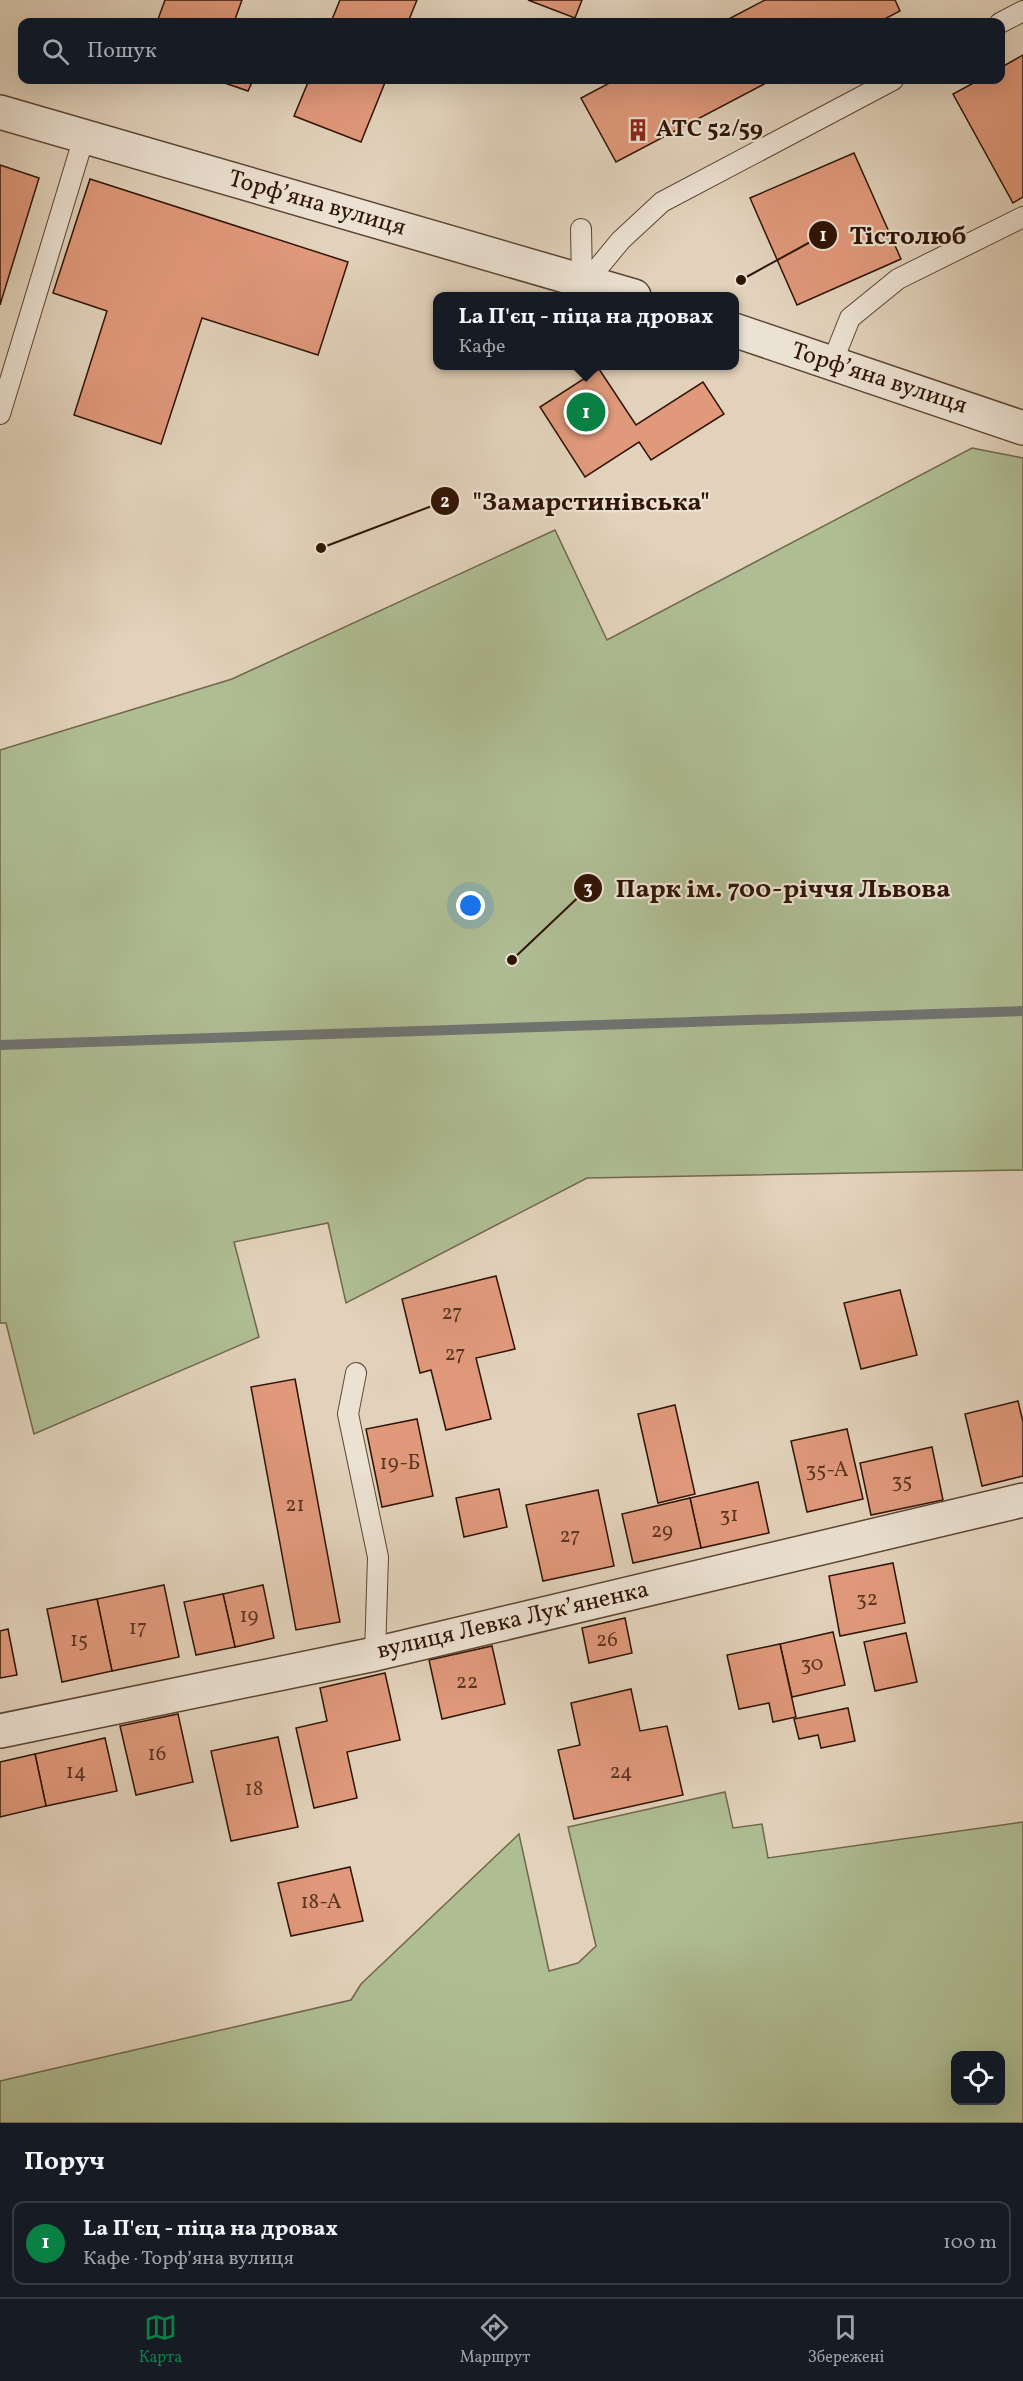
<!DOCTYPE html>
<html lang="uk">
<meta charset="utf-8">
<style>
:root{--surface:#171b24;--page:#20242c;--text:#f1f3f6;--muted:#9ea1a6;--line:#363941;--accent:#0b8043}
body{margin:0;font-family:Vollkorn,serif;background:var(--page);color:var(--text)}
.controls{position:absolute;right:18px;bottom:18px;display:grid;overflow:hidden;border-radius:12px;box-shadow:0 6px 24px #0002}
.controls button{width:54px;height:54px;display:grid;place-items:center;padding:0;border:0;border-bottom:2px solid var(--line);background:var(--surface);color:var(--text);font:30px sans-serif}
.you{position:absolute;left:471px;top:906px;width:21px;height:21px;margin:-15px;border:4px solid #fff;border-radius:50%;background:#1a73e8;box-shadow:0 0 0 9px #1a73e833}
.badge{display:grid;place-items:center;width:39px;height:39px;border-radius:50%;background:var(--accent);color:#fff;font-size:20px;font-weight:700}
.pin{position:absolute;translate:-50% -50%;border:3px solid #fff;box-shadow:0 2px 6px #0006}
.popup{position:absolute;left:433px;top:292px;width:306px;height:78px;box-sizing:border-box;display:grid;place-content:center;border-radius:12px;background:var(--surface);filter:drop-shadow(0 2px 4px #0005);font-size:20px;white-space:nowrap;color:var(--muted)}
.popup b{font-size:22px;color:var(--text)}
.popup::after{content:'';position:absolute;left:50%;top:100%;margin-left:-12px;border:12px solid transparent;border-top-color:var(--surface)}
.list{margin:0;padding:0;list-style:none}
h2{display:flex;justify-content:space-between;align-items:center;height:78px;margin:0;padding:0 24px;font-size:26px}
h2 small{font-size:20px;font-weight:400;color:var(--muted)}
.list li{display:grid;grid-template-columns:39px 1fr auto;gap:18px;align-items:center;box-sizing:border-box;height:84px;margin:0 12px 12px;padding:0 12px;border:2px solid var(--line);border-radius:12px}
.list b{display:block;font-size:22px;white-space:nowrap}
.list p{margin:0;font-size:20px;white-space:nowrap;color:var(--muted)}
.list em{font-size:20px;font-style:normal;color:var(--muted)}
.icon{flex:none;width:33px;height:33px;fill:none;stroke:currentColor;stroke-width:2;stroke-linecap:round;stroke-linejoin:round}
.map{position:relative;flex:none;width:1023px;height:2123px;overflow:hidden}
.search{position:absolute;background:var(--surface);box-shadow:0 6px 24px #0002;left:18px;right:18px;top:18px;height:66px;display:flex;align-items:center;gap:15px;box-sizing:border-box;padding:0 21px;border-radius:12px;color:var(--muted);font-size:22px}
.sheet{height:174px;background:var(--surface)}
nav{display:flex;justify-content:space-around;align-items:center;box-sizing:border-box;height:84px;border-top:2px solid var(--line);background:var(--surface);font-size:16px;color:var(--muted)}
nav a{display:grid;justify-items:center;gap:3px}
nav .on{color:var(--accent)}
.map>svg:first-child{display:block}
</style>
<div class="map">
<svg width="1023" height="2123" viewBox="0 0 1023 2123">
<rect width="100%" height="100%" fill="#e2d2bb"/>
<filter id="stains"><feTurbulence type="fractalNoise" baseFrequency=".00333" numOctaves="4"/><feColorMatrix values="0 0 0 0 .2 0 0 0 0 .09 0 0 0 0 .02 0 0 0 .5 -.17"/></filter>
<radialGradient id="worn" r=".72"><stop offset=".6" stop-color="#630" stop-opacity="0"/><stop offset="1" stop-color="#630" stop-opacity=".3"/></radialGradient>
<g fill="#afbd93" stroke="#70684c" stroke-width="1.5" fill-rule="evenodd">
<polygon points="972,448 1023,458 1023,1170 587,1178 346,1303 328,1223 234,1242 259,1337 34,1434 6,1323 0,1323 0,750 232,679 555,530 607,640"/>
<path d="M725,1792l8,36 29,-4 6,34 255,-36v301h-1023v-42l351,-81 10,-16 158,-150 30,137 29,-8 18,-17 -28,-119zM956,2056h44v44h-44z"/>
</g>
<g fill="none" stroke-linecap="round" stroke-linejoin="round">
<polyline stroke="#707472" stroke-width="10" points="0,1045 1023,1011"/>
</g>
<g fill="#e0997b" stroke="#301404" stroke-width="1.5">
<polygon points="165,0 242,0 234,22 157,22"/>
<polygon points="340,0 417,0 408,22 331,22"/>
<polygon points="528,0 582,0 575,18"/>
<polygon points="765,0 895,0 900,11 879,22 723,22"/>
<polygon points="1023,55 1023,197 1013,203 953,94 979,80 1000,80 1000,68"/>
<polygon points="216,80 253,80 248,91"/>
<polygon points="309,80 386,80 361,142 294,116"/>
<polygon points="615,80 772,80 616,162 581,98"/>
<polygon points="854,153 901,259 797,305 750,198"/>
<polygon points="0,165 39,178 0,305"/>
<polygon points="90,179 348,262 318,355 202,318 161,444 74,415 107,311 53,293"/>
<polygon points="599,369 636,425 703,382 724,414 651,460 639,442 585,477 540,407"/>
<polygon points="496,1276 515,1349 476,1358 491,1419 446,1430 431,1370 420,1373 402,1299"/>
<polygon points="900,1290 917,1355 861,1369 844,1303"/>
<polygon points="295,1379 340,1622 296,1630 251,1387"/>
<polygon points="1018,1401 1023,1422 1023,1476 982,1486 965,1414"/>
<polygon points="675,1405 695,1494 658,1503 638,1414"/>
<polygon points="417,1419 433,1496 382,1507 366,1429"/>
<polygon points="847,1429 863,1499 807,1512 791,1441"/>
<polygon points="932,1447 943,1500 871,1515 860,1463"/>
<polygon points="758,1482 769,1533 701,1548 690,1498"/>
<polygon points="499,1489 507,1527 464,1537 456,1498"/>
<polygon points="598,1490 614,1566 543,1581 526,1505"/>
<polygon points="690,1498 701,1548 633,1563 622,1514"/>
<polygon points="893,1563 905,1623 840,1636 829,1576"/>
<polygon points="164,1585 179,1657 112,1671 97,1599"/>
<polygon points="263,1585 274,1638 235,1647 223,1594"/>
<polygon points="223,1594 235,1647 196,1655 184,1602"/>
<polygon points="97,1599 112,1671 62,1682 47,1609"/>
<polygon points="625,1618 632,1653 589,1663 582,1628"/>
<polygon points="8,1629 17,1675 0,1678 0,1631"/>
<polygon points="833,1632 845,1685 792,1697 780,1644"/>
<polygon points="906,1633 917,1682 875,1691 864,1642"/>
<polygon points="780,1644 796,1717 773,1722 769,1703 739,1709 727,1655"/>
<polygon points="492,1646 505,1704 442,1719 429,1660"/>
<polygon points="385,1673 400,1740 347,1752 357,1798 314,1808 296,1728 327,1721 320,1688"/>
<polygon points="631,1689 640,1731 667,1726 683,1795 574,1819 558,1750 580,1745 571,1703"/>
<polygon points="848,1708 855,1741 821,1748 818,1735 799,1739 794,1719"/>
<polygon points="178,1714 193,1782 136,1795 120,1726"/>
<polygon points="278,1737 298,1827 231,1841 211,1751"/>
<polygon points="105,1738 117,1791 46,1806 35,1754"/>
<polygon points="35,1754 46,1806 0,1817 0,1762"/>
<polygon points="350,1867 363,1921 291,1936 278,1883"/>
</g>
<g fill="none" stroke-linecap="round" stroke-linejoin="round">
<g stroke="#5c4432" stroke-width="22">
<g id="service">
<polyline points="1000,23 1023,11"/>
<polyline points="581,229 582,280"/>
<polyline points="587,281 621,240 662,202 893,80"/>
<polyline points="832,363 850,318 898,279 1023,217"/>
<polyline points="0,414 84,137"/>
<polyline points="356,1373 348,1414 378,1557 375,1654"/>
</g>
</g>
<g stroke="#5c4432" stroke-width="36">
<polyline id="minor" points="0,1731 375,1654 1023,1500"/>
</g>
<g stroke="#5c4432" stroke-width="36">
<g id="tertiary">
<polyline points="0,112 634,296"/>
<polyline points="734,330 1023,428"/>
</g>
</g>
<use href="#service" stroke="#ece2d3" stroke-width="20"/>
<use href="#minor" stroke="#ece2d3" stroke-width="33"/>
<use href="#tertiary" stroke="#ece2d3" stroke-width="33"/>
</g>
<defs>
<g id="building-bare" transform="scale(1.8)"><path d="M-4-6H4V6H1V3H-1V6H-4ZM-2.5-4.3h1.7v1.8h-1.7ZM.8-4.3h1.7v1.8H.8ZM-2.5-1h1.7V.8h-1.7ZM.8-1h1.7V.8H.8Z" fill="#8f2418" stroke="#ece2d3" stroke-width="2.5" paint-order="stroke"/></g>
</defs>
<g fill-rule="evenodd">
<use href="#building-bare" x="638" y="130"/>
</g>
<g text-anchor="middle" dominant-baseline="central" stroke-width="4.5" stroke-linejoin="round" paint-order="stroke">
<g font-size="21" fill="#5c3522">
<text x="452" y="1313">27</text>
<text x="455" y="1354">27</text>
<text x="400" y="1463">19-Б</text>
<text x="827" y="1470">35-А</text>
<text x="902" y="1481">35</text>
<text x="295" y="1505">21</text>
<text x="729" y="1515">31</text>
<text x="662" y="1531">29</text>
<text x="570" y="1536">27</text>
<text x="867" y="1599">32</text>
<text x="249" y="1616">19</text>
<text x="138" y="1628">17</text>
<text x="79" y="1640">15</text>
<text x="607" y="1640">26</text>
<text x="812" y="1664">30</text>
<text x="467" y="1682">22</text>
<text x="157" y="1754">16</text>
<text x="76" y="1772">14</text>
<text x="621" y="1772">24</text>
<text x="254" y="1789">18</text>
<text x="321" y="1902">18-А</text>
</g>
<g font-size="24" font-weight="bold" fill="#301404" stroke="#ece2d3" text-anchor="start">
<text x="656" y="130">АТС 52/59</text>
</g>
<g font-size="24" fill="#301404" stroke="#ece2d3">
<text transform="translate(317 204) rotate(16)">Торфʼяна вулиця</text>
<text transform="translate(879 379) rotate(18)">Торфʼяна вулиця</text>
<text transform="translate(513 1621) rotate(-13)">вулиця Левка Лукʼяненка</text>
</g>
</g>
<path fill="none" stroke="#301404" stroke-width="2" d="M741 280L823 235M321 548L445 501M512 960L588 888"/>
<g fill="#301404" stroke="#ece2d3" stroke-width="2">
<circle cx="741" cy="280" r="6"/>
<circle cx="321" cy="548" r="6"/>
<circle cx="512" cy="960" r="6"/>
<circle cx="823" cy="235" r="15"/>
<circle cx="445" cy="501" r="15"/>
<circle cx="588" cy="888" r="15"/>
</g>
<g font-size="18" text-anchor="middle" font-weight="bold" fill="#fff">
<text x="823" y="241">1</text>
<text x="445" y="507">2</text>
<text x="588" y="894">3</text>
</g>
<g font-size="26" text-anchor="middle" font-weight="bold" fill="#301404" stroke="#ece2d3" stroke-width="4.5" stroke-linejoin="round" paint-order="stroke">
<text x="908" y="244">Тістолюб</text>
<text x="591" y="510">"Замарстинівська"</text>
<text x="783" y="897">Парк ім. 700-річчя Львова</text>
</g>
<rect width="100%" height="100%" filter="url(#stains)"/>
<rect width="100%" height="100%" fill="url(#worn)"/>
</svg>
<div class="controls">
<button><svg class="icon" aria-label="locate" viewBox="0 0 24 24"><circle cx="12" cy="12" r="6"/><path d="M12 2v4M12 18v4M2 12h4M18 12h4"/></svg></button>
</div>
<div class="you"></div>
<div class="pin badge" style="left:586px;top:412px">1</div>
<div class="popup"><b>La П'єц - піца на дровах</b>Кафе</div>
<div class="search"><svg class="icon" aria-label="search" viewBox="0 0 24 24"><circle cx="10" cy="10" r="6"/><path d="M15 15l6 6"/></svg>Пошук</div>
</div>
<section class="sheet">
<h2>Поруч<small></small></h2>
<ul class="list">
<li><span class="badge">1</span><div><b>La П'єц - піца на дровах</b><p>Кафе · Торфʼяна вулиця</p></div><em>100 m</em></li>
</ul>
</section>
<nav>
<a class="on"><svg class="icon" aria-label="map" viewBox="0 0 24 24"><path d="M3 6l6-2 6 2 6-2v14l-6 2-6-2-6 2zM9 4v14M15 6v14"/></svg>Карта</a>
<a><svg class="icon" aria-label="directions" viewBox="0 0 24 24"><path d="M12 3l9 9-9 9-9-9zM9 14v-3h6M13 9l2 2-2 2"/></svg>Маршрут</a>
<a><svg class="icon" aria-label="saved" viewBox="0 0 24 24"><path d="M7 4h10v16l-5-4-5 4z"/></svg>Збережені</a>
</nav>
